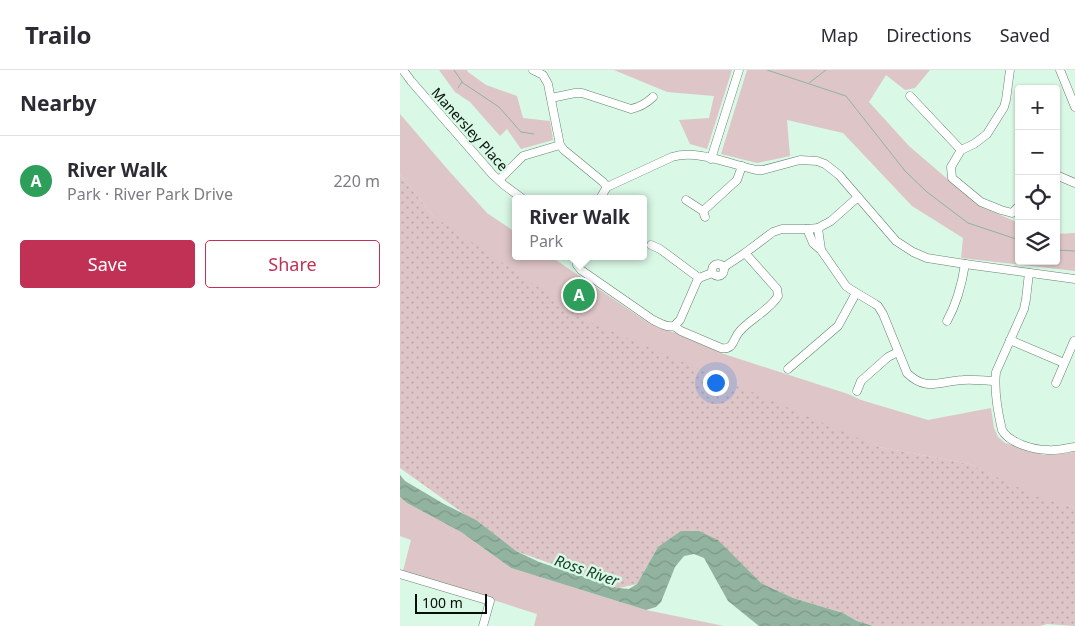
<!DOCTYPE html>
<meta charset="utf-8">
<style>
:root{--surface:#fff;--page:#f7f7f7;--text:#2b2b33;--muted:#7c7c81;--line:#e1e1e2;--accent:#c13155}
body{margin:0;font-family:"Noto Sans",sans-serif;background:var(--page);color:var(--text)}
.controls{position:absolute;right:15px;top:15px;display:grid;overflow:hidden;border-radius:5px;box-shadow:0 1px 4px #0004}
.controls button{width:45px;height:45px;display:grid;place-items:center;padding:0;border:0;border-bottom:1px solid var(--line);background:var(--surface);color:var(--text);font:25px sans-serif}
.scale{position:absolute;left:15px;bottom:12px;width:72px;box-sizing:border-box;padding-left:5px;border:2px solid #06100a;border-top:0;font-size:14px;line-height:18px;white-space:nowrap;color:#06100a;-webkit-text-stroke:4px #d9f8e5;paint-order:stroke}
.you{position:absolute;left:315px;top:312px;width:18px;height:18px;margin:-12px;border:4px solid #fff;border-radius:50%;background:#1a73e8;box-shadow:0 0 0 8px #1a73e833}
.badge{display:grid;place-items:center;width:32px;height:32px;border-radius:50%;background:var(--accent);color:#fff;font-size:16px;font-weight:700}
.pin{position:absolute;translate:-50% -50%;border:2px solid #fff;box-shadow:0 1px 5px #0006}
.popup{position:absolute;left:112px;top:125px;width:135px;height:65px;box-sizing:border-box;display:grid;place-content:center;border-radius:5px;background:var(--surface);filter:drop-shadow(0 1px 4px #0005);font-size:16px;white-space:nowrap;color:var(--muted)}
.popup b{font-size:19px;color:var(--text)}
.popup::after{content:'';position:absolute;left:50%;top:100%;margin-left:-10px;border:10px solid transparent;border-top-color:var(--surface)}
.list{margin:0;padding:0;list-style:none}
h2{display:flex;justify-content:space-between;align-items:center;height:65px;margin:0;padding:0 20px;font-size:21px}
h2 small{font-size:16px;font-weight:400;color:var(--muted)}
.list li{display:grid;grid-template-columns:32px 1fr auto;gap:15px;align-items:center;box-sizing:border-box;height:90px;padding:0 20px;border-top:1px solid var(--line)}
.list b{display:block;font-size:19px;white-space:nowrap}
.list p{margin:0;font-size:16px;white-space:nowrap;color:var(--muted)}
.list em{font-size:16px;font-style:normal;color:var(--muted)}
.actions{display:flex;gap:10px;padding:15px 20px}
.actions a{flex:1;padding:11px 0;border:1px solid var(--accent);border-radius:5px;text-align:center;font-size:18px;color:var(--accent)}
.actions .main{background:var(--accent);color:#fff}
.icon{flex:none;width:28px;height:28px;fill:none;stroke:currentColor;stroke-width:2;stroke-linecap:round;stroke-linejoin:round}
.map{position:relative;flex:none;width:675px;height:556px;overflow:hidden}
header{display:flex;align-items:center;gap:30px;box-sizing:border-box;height:70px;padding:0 25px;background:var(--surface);border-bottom:1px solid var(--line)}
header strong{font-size:24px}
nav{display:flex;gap:28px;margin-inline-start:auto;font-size:18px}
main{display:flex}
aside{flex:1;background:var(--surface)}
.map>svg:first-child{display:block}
</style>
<header>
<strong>Trailo</strong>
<nav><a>Map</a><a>Directions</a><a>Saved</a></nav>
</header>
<main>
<aside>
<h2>Nearby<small></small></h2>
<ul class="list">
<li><span class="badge" style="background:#2e9e5b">A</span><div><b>River Walk</b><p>Park · River Park Drive</p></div><em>220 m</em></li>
</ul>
<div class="actions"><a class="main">Save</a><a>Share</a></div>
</aside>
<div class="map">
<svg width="675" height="556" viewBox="0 0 675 556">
<defs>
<pattern id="grass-dots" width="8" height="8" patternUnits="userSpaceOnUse" patternTransform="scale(1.25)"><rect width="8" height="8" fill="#dec5c7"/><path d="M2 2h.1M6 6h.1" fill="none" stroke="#bda8aa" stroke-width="1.8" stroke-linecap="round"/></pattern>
<pattern id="water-waves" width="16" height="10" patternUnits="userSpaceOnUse" patternTransform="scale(1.25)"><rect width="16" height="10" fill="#92b39f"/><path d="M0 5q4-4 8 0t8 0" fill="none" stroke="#7c9988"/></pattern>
</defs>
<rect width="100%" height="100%" fill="#d9f8e5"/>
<polygon fill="url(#grass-dots)" points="0,104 33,146 479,377 570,394 642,428 672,437 675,439 675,556 647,554 640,556 473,556 457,551 443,543 393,528 361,513 299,461 258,477 237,514 219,518 116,481 0,398"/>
<g fill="#dec5c7">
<polygon points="39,0 67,0 68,2 86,15 117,26 123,48 150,51 153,70 121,79 107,59 100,66 70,32 55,22"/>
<polygon points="214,0 332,0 307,79 290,74 279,50 309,48 314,26 267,22"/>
<polygon points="347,0 530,0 515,18 505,20 486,5 469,32 509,76 579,136 619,153 619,191 656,191 656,164 675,163 675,201 561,188 563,168 512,136 443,63 387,50 390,86 357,93 321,84"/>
<polygon points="0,44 49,101 87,143 115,162 115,186 150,186 250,254 273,262 324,284 448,324 461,330 528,350 591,338 594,358 598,367 605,373 644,385 675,382 675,439 672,437 642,429 570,394 479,377 190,252 33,146 0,104"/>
<polygon points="0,427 7,433 61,462 111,498 246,540 324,556 134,556 137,544 3,501 11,470 0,466"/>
</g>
<polygon fill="url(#water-waves)" points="0,405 5,411 44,434 76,450 116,481 139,492 218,518 229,519 237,514 258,477 281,461 299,461 318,470 361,513 393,528 443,543 457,551 473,556 359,556 328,531 304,488 294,484 284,486 275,497 261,532 256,537 246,540 111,498 61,462 7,433 0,427"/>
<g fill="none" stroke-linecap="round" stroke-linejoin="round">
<g stroke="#92b39f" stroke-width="1">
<polyline points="54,0 63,13 99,37 121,62 134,64"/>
<polyline points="367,0 446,26 505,101 527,122 568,153 619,170"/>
<polyline points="409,13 426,0"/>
<polyline points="58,18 62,12"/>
<polyline points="656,180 675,181"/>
</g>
<g stroke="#668271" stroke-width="9">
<g id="minor">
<polyline points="3,0 11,11 93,105 104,115 123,129"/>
<polyline points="133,0 143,5 148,14 160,75 164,80 203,112 207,117"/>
<polyline points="610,0 606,30 604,37 587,64 574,74 561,80 551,97 552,108 581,132 601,140 612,143 619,136"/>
<polyline points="660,0 675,37"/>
<polyline points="510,26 561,80"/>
<path d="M151,28l24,-5h7l49,16c9,-2 16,-6 22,-12"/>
<polyline points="311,89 339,0"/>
<polyline points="656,105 675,113"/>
<polyline points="99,110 123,86 160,75"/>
<path d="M200,129l5,-9 2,-3 65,-30c26,-8 59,8 85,13h6l37,-10 17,1 8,3 14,11 57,66 17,11 14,6 38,6 110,15"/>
<polyline points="286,130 303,141 305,147"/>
<polyline points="303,141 337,110 342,96"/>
<polyline points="418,158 421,180"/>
<path d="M407,159l6,14 8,7 25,36 4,3 25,15 3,2 5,8 24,59c19,19 33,8 56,7 10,-1 21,1 32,1"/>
<polyline points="251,175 260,179 299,208"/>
<path d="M178,186l-1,9 4,5 72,50c7,3 13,8 21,6"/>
<circle cx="318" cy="200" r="6"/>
<polyline points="324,197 345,183 373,162 382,159 407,159 418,158 431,151 458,127"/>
<path d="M629,203l-3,26 -2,10 -28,63c-2,17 2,41 6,58 7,13 32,20 46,20 9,1 18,-2 27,-3"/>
<path d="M547,251c10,-18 15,-37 18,-57"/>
<path d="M274,256l7,5 40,17c14,2 11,-9 19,-17 10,-12 30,-21 38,-35l-1,-7 -32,-36"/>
<polyline points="274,256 280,250 297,211 299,208 312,203"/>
<polyline points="610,270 664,293"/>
<polyline points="388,299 438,256 456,223"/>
<polyline points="656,313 674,271"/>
<polyline points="457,321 461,311 488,287 498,282"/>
<polyline points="0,504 90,531 83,556"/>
</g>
</g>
<use href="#minor" stroke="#fff" stroke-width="8"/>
</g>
<g text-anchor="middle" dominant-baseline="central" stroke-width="5" stroke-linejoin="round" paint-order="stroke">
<g font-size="14" fill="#06100a" stroke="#d9f8e5">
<text transform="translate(70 59) rotate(48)">Manersley Place</text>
</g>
<g font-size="15" font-style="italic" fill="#0f3a25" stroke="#d9f8e5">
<text transform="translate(187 500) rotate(19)">Ross River</text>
</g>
</g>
</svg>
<div class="controls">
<button>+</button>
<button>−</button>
<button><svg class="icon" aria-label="locate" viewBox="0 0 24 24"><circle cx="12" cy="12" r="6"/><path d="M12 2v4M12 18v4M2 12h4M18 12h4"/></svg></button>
<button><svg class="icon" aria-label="layers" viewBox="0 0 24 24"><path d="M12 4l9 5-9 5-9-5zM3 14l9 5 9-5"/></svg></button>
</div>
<div class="scale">100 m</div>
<div class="you"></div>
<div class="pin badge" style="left:179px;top:225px;background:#2e9e5b">A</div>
<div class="popup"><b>River Walk</b>Park</div>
</div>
</main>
